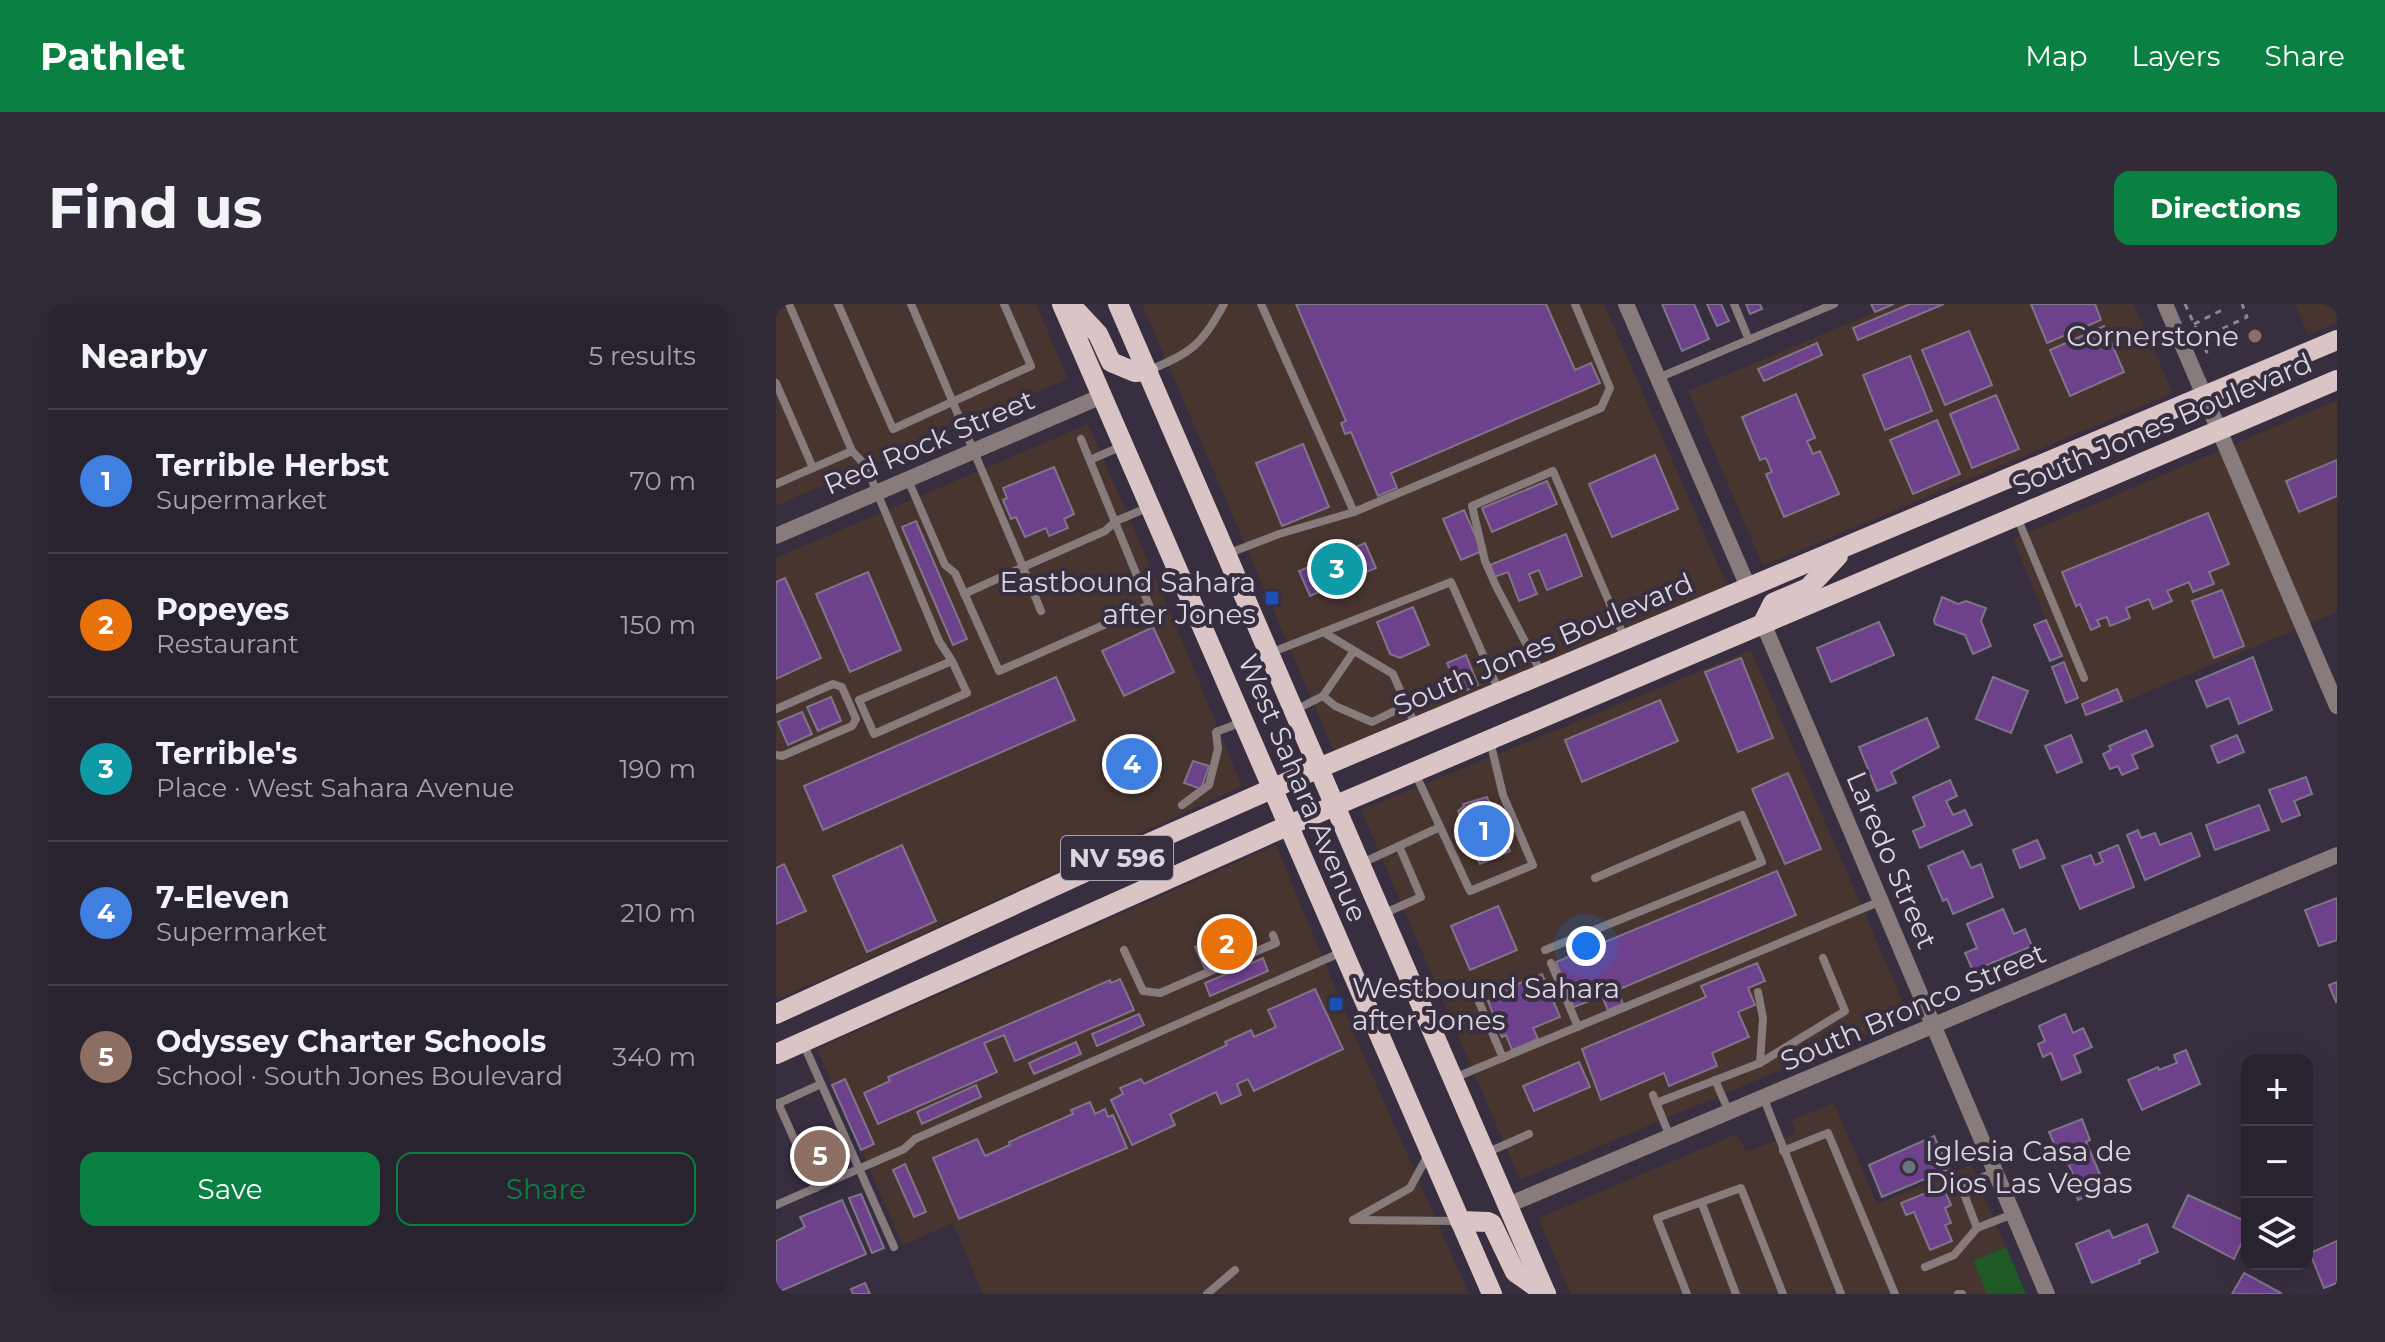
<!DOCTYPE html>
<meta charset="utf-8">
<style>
:root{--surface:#29222f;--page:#312a37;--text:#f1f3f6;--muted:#a5a4aa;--line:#453f4b;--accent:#0b8043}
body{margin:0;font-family:Montserrat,sans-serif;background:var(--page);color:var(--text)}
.controls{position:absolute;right:24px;bottom:24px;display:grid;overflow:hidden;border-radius:16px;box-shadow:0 8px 32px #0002}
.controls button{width:72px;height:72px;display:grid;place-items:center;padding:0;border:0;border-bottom:2px solid var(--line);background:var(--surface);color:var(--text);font:40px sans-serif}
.you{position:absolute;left:810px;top:642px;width:28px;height:28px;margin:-20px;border:6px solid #fff;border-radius:50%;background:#1a73e8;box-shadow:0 0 0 12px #1a73e833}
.badge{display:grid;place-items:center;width:52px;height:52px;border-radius:50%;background:var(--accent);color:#fff;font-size:26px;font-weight:700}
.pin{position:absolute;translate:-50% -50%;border:4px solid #fff;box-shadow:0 2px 8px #0006}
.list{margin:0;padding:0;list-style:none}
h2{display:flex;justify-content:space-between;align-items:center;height:104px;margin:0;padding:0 32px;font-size:34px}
h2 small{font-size:26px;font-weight:400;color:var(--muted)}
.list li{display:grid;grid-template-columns:52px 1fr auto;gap:24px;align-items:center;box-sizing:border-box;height:144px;padding:0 32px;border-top:2px solid var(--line)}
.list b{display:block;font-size:30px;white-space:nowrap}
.list p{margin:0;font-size:26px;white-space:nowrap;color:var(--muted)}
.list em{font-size:26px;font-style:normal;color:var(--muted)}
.actions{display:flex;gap:16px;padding:24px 32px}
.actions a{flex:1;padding:18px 0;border:2px solid var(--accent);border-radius:16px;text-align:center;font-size:28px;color:var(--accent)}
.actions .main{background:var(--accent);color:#fff}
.icon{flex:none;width:44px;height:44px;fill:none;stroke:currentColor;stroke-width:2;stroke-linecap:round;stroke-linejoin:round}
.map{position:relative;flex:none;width:1561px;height:990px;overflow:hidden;border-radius:16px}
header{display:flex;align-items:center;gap:48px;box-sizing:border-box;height:112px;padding:0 40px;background:var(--accent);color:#fff}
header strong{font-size:38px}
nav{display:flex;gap:44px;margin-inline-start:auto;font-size:28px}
.intro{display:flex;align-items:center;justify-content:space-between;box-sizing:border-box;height:192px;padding:0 48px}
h1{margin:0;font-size:56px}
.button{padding:20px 36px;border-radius:16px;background:var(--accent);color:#fff;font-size:28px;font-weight:700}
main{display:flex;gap:48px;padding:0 48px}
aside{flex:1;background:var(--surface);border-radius:16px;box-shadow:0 8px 32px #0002}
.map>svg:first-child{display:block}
</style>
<header>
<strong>Pathlet</strong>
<nav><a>Map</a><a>Layers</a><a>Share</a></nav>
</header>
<div class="intro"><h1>Find us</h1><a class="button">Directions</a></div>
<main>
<aside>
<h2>Nearby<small>5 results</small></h2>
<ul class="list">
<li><span class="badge" style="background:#3f7fe0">1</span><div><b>Terrible Herbst</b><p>Supermarket</p></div><em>70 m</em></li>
<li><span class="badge" style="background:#e8710a">2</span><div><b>Popeyes</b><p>Restaurant</p></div><em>150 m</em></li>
<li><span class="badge" style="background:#0f9aa8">3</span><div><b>Terrible's</b><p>Place · West Sahara Avenue</p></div><em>190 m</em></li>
<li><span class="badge" style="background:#3f7fe0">4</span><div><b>7-Eleven</b><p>Supermarket</p></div><em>210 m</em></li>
<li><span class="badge" style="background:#8d6e63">5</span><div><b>Odyssey Charter Schools</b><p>School · South Jones Boulevard</p></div><em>340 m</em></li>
</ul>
<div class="actions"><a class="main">Save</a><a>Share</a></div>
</aside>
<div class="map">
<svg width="1561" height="990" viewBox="0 0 1561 990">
<rect width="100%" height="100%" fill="#372e3f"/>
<g fill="#483530">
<polygon points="0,0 260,0 292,75 0,202"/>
<polygon points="366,0 828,0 951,281 558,448"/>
<polygon points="1118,0 1358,0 1397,89 987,262 912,87"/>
<polygon points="1519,0 1561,0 1561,19 1532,31"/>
<polygon points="1561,96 1561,308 1310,414 1237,235"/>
<polygon points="312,120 394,307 466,482 64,668 0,695 0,254"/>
<polygon points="975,346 1133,712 744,876 585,506"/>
<polygon points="500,541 583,741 693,990 207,990 177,919 127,941 41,745"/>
<polygon points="1058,799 1101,900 1195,861 1230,943 1197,957 1211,990 795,990 762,914 961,830 970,848 1020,829 1015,816"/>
</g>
<polygon fill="#1e5926" points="1230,943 1250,990 1211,990 1197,957"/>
<g fill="#6e418d" stroke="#7f7588" stroke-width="2">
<polygon points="520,0 770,0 799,66 815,59 824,79 615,169 621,184 602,192 575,128 569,130 565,119 570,117"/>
<polygon points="886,0 918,0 933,35 906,47"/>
<polygon points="931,0 945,0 953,17 941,22"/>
<polygon points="970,0 984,0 986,5 974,10"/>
<polygon points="1095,0 1118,0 1099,8"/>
<polygon points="1134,0 1168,0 1082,36 1077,24"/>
<polygon points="1255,0 1319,0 1325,16 1271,39"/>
<polygon points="1328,22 1348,68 1294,92 1274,46"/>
<polygon points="1193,27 1216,81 1169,101 1146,46"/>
<polygon points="1041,39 1046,51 988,77 982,65"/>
<polygon points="1134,52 1156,107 1109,126 1087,71"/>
<polygon points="1020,90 1039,134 1031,137 1037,150 1044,147 1063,190 1008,213 990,170 996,168 990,154 984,156 966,113"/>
<polygon points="1220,91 1243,145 1196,164 1174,110"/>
<polygon points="1161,116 1184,170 1137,190 1114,136"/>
<polygon points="527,140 553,203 506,222 480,159"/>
<polygon points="879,151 902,205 836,233 813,180"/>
<polygon points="1561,156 1561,192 1523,208 1510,177"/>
<polygon points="278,163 298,210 288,215 292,224 273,232 270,224 249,233 240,213 235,215 227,196 231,194 227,184"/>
<polygon points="771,177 781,200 716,228 706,204"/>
<polygon points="688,206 706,247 685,256 667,215"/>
<polygon points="1432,209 1453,260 1433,268 1438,280 1417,288 1413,278 1391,287 1396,297 1377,305 1373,295 1350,304 1354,314 1334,322 1331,313 1321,316 1324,322 1315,326 1304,300 1300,302 1286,268"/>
<polygon points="140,217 191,335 177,341 126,223"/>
<polygon points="790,230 806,272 771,286 763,266 753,270 761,290 743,297 732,268 718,273 714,261"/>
<polygon points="589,239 600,264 534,292 523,267"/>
<polygon points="92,268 125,346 74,368 40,290"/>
<polygon points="9,274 45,354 0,375 0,278"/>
<polygon points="1446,286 1468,342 1438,354 1416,297"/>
<polygon points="1166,293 1182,300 1190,297 1210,304 1205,317 1215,342 1197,350 1189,331 1159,320 1158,316"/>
<polygon points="637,303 653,341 624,354 614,350 601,318"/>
<polygon points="1270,316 1286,352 1274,357 1258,321"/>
<polygon points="1103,318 1118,351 1055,378 1041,344"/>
<polygon points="377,323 398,368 348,392 326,347"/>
<polygon points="690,351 702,381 684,389 671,359"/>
<polygon points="1477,353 1496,406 1463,420 1453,394 1431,403 1420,377"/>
<polygon points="965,354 997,434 962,448 929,368"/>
<polygon points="1288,358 1302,394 1290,399 1276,363"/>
<polygon points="280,373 299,416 47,526 28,482"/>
<polygon points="1217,373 1252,387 1235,429 1200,415"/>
<polygon points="1341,385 1346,397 1310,411 1306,400"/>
<polygon points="55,393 65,417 42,427 31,403"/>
<polygon points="884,396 902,437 806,478 789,436"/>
<polygon points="26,408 36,430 12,441 2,418"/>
<polygon points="1151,414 1163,443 1115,468 1120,479 1101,487 1083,443"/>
<polygon points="1370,426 1377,442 1356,451 1362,464 1346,471 1342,462 1334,465 1327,450 1335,446 1333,442"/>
<polygon points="365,431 384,473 347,489 329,447"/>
<polygon points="1295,431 1306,458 1281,469 1269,442"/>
<polygon points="1461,431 1468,448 1442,459 1435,442"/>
<polygon points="417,457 433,462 425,485 408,479"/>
<polygon points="1012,469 1045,545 1009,560 976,485"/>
<polygon points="1530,473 1536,490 1518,497 1524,511 1506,518 1493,486"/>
<polygon points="1174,476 1181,492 1170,497 1177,511 1189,506 1196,521 1144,544 1137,527 1149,522 1137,493"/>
<polygon points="711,493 734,547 704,560 682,507 688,502 687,500"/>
<polygon points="1483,501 1493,526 1439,546 1430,521"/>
<polygon points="1362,526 1365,534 1379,529 1384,541 1415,529 1424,552 1369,576 1351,531"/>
<polygon points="1261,536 1269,554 1244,564 1237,546"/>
<polygon points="126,541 160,617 91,648 57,572"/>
<polygon points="1342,541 1358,583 1304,605 1286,562 1315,551 1319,561 1327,558 1323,549"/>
<polygon points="1187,547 1195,564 1205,560 1217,593 1177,610 1171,595 1167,597 1152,562"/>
<polygon points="8,560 30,607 0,620 0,564"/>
<polygon points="1001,567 1020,611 841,686 847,700 832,706 826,692 798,703 780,658"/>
<polygon points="1561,594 1561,636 1543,642 1529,606"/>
<polygon points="722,602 741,646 694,666 675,622"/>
<polygon points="1227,605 1238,630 1249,625 1256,642 1197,667 1189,649 1201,644 1191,620"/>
<polygon points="466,620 469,621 471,628 474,627 479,643 450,658 449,656 429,665 419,643"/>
<polygon points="487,654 492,667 434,692 429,679"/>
<polygon points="981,659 989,677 972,684 979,701 962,708 973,733 936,749 941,762 893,782 888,769 825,796 806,745 930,693 925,682"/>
<polygon points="766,670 784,713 757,724 762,735 736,746 730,731 726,733 712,697 721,693 720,689"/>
<polygon points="344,675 358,706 239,757 228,731 208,739 221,768 102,820 88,789 114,777 112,773 334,676 335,679"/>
<polygon points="1561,678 1561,698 1560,698 1553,681"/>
<polygon points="539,685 567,745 478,787 472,775 461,780 465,791 445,800 440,788 394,810 399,821 356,841 335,796 347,790 344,784 365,775 368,780 451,741 449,738 475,726 478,733 500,723 492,706"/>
<polygon points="363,710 368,721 321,742 316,730"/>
<polygon points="1289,710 1297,729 1307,724 1316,743 1298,751 1305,768 1286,776 1275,749 1267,753 1262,740 1269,737 1263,722"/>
<polygon points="300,738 305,750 258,770 253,759"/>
<polygon points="1410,746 1424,780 1366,806 1352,776 1382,763 1383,766 1401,759 1398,751"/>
<polygon points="803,758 814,783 758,807 747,782"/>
<polygon points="69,775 98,840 85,846 56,781"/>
<polygon points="200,781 205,793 146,820 141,808"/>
<polygon points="314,798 319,810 329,805 332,813 337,811 351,844 183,915 157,854 201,835 209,852 234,841 233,838 297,810 295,806"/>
<polygon points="1306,815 1314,836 1310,838 1330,884 1302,896 1295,880 1300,878 1285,842 1280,844 1273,828"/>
<polygon points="1158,832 1173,865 1106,893 1093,861"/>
<polygon points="129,860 150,908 138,913 117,866"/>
<polygon points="1167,882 1175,901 1169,904 1175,919 1169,921 1176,937 1154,946 1138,908 1130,911 1125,899"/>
<polygon points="85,890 108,944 96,949 73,894"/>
<polygon points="1412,891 1471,918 1471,943 1465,940 1458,955 1397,923"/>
<polygon points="66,896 90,950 0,989 0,937 29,923 24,913"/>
<polygon points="1371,920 1382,948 1363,956 1364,959 1316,979 1300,940 1333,926 1337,934"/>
<polygon points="1561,937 1561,979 1548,984 1534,949"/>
<polygon points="1468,969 1505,989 1504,990 1456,990"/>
<polygon points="89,979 94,990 77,990 75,985"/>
</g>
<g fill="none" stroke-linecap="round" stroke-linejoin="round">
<g stroke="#8d8694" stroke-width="3" stroke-dasharray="6 6" stroke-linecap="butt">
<polyline points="1409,0 1433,53"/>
<polyline points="1418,20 1448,5"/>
<polyline points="1425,35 1471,13 1466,0"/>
</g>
<g stroke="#877b7c" stroke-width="8">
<polyline points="13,0 76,147 90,162 163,337 176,357 191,389 98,430 83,396 176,357"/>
<polyline points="62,0 117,125 255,62 228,0"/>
<polyline points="135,0 247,263 329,227 340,217 373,203"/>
<polyline points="485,0 578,208"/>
<polyline points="958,0 973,36"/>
<path d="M372,67c45,-20 52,-24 76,-67"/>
<polyline points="882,74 1058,0"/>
<polyline points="0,79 37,164"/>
<polyline points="314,156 346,142"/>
<polyline points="132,176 169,261 179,269 223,367 373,301 305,135"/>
<polyline points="0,180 76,147"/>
<polyline points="1241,213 1308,374"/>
<polyline points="451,250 503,230 578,208 825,104 834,84 799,0"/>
<polyline points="188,290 247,263 265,307"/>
<polyline points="547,328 617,370 640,423"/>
<polyline points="494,349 675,278 723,387"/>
<polyline points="766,370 720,282 709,257 696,202 777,167 849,335"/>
<polyline points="547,392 559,402 596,418 631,401"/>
<polyline points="0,405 57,380 66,383 80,415 76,422 6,452 0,451"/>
<polyline points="519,406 547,392 578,347"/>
<polyline points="639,469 694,587 757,561 727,491 714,437"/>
<polyline points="406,501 433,481 442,445 440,428 466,418"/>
<polyline points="623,542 664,523"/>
<polyline points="586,559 623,542 645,593 607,610"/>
<polyline points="348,646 367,687 384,689 500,639 497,631"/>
<polyline points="769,646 986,558 966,511 819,574"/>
<polyline points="775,659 802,723"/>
<polyline points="982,688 987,714 984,759"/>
<polyline points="700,691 727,754"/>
<polyline points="27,739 118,943"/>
<polyline points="678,774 1105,597"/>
<polyline points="939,776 953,808"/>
<polyline points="877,791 894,833"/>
<polyline points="988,795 1065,990"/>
<polyline points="2,799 40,884"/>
<polyline points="880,799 984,759 1069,707 1047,654"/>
<polyline points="1,800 45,780"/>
<polyline points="1007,847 1052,829 1119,990"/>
<polyline points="710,849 753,830"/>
<polyline points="1219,868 1185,882 1201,924 1237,910"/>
<polyline points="926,900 960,990"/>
<polyline points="0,901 128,845 139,835 566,648"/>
<polyline points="577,916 634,884 652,851"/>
<polyline points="578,916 684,917"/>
<polyline points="1149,963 1178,951 1201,924"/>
<polyline points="431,990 459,966"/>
<polyline points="911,990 881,914 965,884 1007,990"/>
<polyline points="1182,990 1186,990"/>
</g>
<g stroke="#877b7c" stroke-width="16">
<polyline points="850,0 973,285"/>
<polyline points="1389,0 1561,402"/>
<polyline points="0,232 326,92"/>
<polyline points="987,319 1271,990"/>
<polyline points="732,901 1561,551"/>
</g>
<g stroke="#dbc4c6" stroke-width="20">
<polyline points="286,0 716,990"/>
<polyline points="294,0 322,30 335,58 359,68 372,67"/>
<polyline points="342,0 770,990"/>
<polyline points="987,319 997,299 1032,284 1062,252"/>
<polyline points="0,710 353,548 543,464 1561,36"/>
<polyline points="0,750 511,522 1561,76"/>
<polyline points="684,917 712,918 716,920 739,968 770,990"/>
</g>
</g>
<circle fill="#8d6e63" stroke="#372e3f" stroke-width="3" cx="1479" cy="32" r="8"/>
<g fill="#1a4fb4" stroke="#372e3f" stroke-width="3">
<rect x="488" y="286" width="16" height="16" rx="4"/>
<rect x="552" y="692" width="16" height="16" rx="4"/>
</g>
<circle fill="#6b7280" stroke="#372e3f" stroke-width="3" cx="1133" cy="863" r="8"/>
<g text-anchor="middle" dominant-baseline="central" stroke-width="8" stroke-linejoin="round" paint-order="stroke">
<rect fill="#372e3f" stroke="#aaa3b0" stroke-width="2" x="285" y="532" width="112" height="44" rx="6"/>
<g font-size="26" font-weight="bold" fill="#dbd5e0">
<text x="341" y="554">NV 596</text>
</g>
<g font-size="28" fill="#dbd5e0" stroke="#372e3f" text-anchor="end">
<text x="1463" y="32">Cornerstone</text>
<text x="480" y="278">Eastbound Sahara<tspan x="480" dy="32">after Jones</tspan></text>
<text x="576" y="684" text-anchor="start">Westbound Sahara<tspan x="576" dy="32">after Jones</tspan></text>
<text x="1149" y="847" text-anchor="start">Iglesia Casa de<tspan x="1149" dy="32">Dios Las Vegas</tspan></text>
</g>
<g font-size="28" fill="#dbd5e0" stroke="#372e3f">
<text transform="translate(1386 120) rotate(-23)">South Jones Boulevard</text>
<text transform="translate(153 138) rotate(-23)">Red Rock Street</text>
<text transform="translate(767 340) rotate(-23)">South Jones Boulevard</text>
<text transform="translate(527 484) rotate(67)">West Sahara Avenue</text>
<text transform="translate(1116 556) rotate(67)">Laredo Street</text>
<text transform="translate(1137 703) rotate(-23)">South Bronco Street</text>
</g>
</g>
</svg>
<div class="controls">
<button>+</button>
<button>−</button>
<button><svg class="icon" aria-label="layers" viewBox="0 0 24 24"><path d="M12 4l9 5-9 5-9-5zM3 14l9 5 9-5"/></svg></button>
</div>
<div class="you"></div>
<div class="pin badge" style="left:708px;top:527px;background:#3f7fe0">1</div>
<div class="pin badge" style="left:451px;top:640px;background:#e8710a">2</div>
<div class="pin badge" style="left:561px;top:265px;background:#0f9aa8">3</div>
<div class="pin badge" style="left:356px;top:460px;background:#3f7fe0">4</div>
<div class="pin badge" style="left:44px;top:852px;background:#8d6e63">5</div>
</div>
</main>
